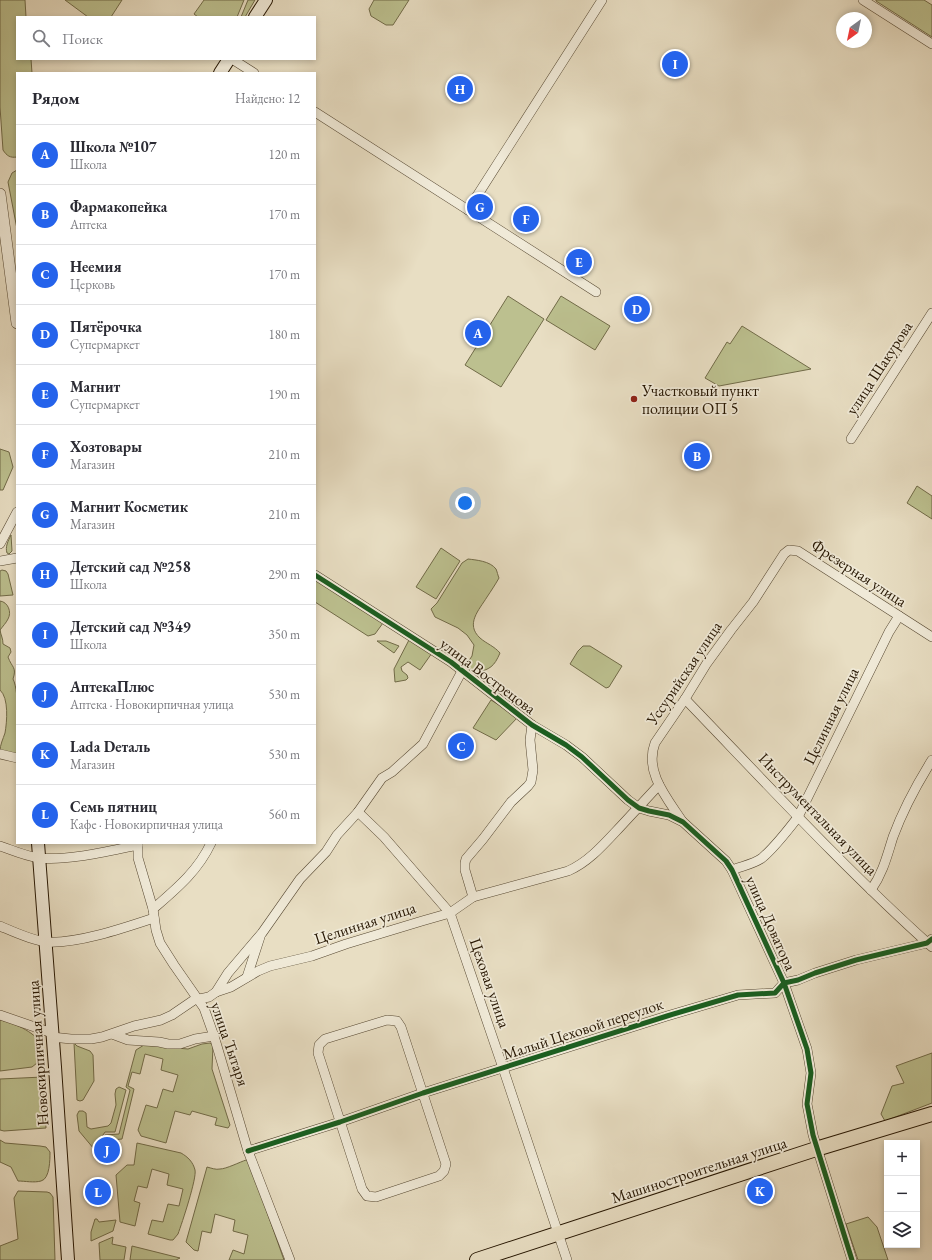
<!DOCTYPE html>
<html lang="ru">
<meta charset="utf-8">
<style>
:root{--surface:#fff;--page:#f7f7f7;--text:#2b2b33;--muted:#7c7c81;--line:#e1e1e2;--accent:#2563eb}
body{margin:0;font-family:"EB Garamond",serif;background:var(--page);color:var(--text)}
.controls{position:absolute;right:12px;bottom:12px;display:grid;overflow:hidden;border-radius:0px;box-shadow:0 2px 6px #0003}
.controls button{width:36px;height:36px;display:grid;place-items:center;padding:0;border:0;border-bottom:1px solid var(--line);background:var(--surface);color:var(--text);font:20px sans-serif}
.compass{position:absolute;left:836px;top:12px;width:36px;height:36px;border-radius:50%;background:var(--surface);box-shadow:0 2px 6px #0003;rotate:213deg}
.you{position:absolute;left:465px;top:503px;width:14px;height:14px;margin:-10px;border:3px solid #fff;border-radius:50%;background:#1a73e8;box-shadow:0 0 0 6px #1a73e833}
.badge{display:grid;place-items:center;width:26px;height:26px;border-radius:50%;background:var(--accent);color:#fff;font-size:13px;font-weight:700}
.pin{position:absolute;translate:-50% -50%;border:2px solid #fff;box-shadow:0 1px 4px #0006}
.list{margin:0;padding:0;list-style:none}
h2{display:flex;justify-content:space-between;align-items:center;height:52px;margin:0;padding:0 16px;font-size:17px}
h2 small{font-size:13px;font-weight:400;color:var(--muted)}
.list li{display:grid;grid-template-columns:26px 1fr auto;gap:12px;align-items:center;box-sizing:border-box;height:60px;padding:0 16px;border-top:1px solid var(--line)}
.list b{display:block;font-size:15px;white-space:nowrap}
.list p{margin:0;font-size:13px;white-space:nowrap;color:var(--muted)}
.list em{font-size:13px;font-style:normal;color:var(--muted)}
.icon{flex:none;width:22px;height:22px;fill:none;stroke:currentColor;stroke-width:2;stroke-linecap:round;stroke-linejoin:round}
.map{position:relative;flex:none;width:932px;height:1260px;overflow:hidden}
.search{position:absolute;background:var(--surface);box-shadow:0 2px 6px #0003;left:16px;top:16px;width:300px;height:44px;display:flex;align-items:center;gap:10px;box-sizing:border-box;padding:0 14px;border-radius:0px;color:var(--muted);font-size:15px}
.panel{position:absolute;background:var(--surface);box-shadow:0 2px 6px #0003;left:16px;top:72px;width:300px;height:772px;border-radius:0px}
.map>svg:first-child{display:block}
</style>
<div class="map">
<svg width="932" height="1260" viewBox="0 0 932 1260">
<rect width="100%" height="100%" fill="#e8dec3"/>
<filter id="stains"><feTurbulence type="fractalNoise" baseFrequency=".005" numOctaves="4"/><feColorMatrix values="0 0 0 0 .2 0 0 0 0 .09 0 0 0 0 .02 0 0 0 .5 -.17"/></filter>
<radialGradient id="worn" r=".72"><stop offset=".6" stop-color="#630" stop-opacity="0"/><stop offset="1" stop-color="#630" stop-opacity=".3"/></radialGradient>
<g fill="#bcc08f" stroke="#716b48">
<path d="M0,0h25l1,17h-9v42h14l1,14h-15v84c-7,1 -10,-1 -14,-7l-3,-43z"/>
<polygon points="65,0 122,0 111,17 88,17"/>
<polygon points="204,0 244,0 237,17 198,17 194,14"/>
<polygon points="248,0 255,0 245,17 241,17"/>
<polygon points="374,0 409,0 393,25 386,25 371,16 369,9"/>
<polygon points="876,0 924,0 932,5 932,37 876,1"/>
<polygon points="17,170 17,229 8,182 12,173"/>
<polygon points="508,296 544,319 501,387 465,365"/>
<polygon points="561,296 610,326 595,350 546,320"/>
<polygon points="742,326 811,369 719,386 705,378 727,342 730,344"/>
<polygon points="0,449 9,452 13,467 3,490 0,490"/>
<polygon points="917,486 932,496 932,519 907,503"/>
<path d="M11,535l1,16 -3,3 -2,-1c-2,-6 1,-12 4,-18z"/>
<polygon points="441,548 460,561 436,599 416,587"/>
<path d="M468,559c8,1 22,2 28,10 1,2 2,7 3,9 -4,7 -8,13 -12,19 -8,13 -22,27 -7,41 7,6 14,8 20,15 -6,14 -10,16 -24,20l-6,-3 -2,-8 4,-6 2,-11 -7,-10 -9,-7 -23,-11 -4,-8 6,-6 25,-40z"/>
<polygon points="2,570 6,571 8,574 13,595 0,596 0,571"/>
<polygon points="315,579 383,623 375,634 368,636 315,602"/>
<path d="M0,601c8,1 12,11 8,18 -2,4 -5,7 -8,11 1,6 3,8 3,14l7,4 1,4 -3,5c4,11 9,10 5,22 7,13 4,59 4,75l-17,-3c0,-6 3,-12 5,-18 2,-11 4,-35 -5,-43z"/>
<polygon points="410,638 432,653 420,670 408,662 401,667 402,671 407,675 408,678 406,680 395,682 394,669"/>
<polygon points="377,641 386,641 399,646 394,653"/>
<polygon points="583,646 590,646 622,666 609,687 606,688 570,664 578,651"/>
<polygon points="491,700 518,717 496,740 473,728"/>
<path d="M0,1020c12,2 35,12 40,23 2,5 2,11 2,16l-10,8 -32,4z"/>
<polygon points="74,1043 77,1046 90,1051 93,1055 94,1081 83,1100 80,1101 77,1100"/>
<polygon points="210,1043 213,1045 212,1069 230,1125 228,1128 215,1125 217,1118 192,1111 190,1115 175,1111 166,1143 141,1136 138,1130 146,1105 157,1108 163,1089 173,1092 178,1075 161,1070 163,1059 145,1054 140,1074 132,1072 128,1086 134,1089 122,1139 102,1141 105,1135 119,1134 130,1090 126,1087 136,1050 144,1045 188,1049 202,1044"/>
<polygon points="932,1053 932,1103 885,1121 881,1114 892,1086 904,1083 896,1066"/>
<polygon points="43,1077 46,1128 4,1131 0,1130 0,1079"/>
<polygon points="119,1087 126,1090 115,1132 105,1132 99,1141 96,1149 94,1149 79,1131 77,1115 79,1111 83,1111 86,1113 87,1127 91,1129 108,1126 111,1123 116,1105 115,1094 116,1089"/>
<path d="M0,1140l5,3 35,3 6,1 4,5c0,7 0,27 -9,29 -7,2 -16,0 -23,0l-7,-14 -11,-5z"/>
<path d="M137,1143l44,10c7,4 12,9 14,17 2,8 -13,53 -17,64l-5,6h-3l-22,-6 4,-14 11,2 5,-18 11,2 4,-17 -16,-4 2,-11 -17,-5 -5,19 -9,-2 -4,15 6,2 -5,23 -15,-4 -4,-47 11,-10h7z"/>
<path d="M246,1160l3,1 35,99h-55l4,-10 11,4 4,-19 -15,-4 2,-11 -20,-6 -4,19 -9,-2 -4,20 -4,-1 -8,-8 21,-75c4,1 9,3 13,2 6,0 20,-7 26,-9z"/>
<polygon points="18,1191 47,1192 50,1193 53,1197 55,1260 0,1260 0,1246 18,1239 14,1198"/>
<polygon points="868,1217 877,1227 888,1260 858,1260 846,1224"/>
<polygon points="95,1219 97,1219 99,1222 116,1220 113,1231 91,1241 91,1232"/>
<polygon points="113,1237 112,1244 126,1247 124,1260 100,1260 99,1243"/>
<polygon points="132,1246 180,1258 176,1260 130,1260"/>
</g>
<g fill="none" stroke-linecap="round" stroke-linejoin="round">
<g stroke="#564832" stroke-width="10">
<g id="minor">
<polyline points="863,0 932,44"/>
<polyline points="232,59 254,73"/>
<polyline points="315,112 596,292"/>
<polyline points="468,210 602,0"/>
<polyline points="851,439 932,313"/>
<polyline points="0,544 17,512"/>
<polyline points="0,561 17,558"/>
<polyline points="315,575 451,662 532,725 566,745 582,757 628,800 639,808 649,811 669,815 683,822 726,861 732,870 784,983 807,1049 811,1073 807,1104 813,1135 852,1260"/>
<path d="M685,699c81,84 160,170 247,248"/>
<polyline points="0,754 17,758"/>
<polyline points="358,812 384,837 450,913 503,1068 567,1260"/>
<path d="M682,821c-15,-23 -38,-49 -27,-78l30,-44 22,-36 24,-33 22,-28 31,-48 5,-4 9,1 134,86"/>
<polyline points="138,843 138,858 153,909 156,930 160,943 174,965 204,1008 214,1036 248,1151 290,1260"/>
<path d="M0,846c12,4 25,10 39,12 30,3 69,-7 99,-13"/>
<path d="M732,870c10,-4 22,-6 30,-12 13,-11 26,-28 36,-41l91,-185 10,-16"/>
<path d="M871,890c12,-17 16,-34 22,-53 10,-27 24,-53 39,-77"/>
<polyline points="473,897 465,870 465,863 466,859 483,839 511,802 528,786 531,782 533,770 530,740 532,725"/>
<path d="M153,909c23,-20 45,-38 58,-66"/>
<path d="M0,926c14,6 31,14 46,16 31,2 78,-14 108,-24"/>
<polyline points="247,977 260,937"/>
<polyline points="216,992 228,973 262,933 300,879 326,852 337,835 358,812 382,778 392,772 423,744 462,671"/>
<polyline points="0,1015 52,1033"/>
<polygon points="387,1020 397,1021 401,1027 446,1164 444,1171 439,1176 376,1197 367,1196 362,1189 318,1053 319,1045 325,1039"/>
<polyline points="112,1034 128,1040 159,1042 168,1044 180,1044 195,1039 214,1036"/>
<path d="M52,1037l19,2h20l11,-2 32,-11 27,-6 11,-5 22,-15 15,-3 7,-5 15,-5 27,-16 12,-5 42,-10 34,-12 76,-23 28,-8 23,-16 95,-26c21,-9 37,-28 53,-45 13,-14 25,-27 38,-41"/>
<polyline points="248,1151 340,1122 423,1093 667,1016 738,995 775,993 784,983 798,980 815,973 856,960 927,943 932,939"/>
</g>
</g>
<g stroke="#564832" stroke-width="12">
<polyline id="tertiary" points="0,194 17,323"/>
</g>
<g stroke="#261602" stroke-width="14">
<g id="secondary">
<polyline points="255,17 266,0"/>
<polyline points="220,73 229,59"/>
<polyline points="38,843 55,1067 68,1260"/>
</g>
</g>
<g stroke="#261602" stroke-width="16">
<polyline id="primary" points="477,1260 816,1149 932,1114"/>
</g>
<use href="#minor" stroke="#f0ead8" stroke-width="9"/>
<use href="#tertiary" stroke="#f0ead8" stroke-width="11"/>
<use href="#secondary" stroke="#f0ead8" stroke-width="12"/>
<use href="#primary" stroke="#e8dec3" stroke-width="14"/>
<g stroke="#f0ead8" stroke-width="8">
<g id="cycleway">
<polyline points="315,575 451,662 532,725 566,745 582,757 628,800 639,808 649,811 669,815 683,822 726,861 732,870 784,983 807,1049 811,1073 807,1104 813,1135 852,1260"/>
<polyline points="248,1151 340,1122 423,1093 667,1016 738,995 775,993 784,983 798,980 815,973 856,960 927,943 932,939"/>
</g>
</g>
<use href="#cycleway" stroke="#1b5e20" stroke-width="5"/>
</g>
<circle fill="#8f2418" stroke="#f0ead8" stroke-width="1.5" cx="634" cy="399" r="4"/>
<g text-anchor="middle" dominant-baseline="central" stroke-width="3.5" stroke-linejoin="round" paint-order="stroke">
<g font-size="16" fill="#261602" stroke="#f0ead8">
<text transform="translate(879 368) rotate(-57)">улица Шакурова</text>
<text transform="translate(859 573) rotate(33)">Фрезерная улица</text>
<text transform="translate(684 673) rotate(-56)">Уссурийская улица</text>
<text transform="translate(488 676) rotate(37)">улица Вострецова</text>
<text transform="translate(831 716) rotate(-64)">Целинная улица</text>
<text transform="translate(818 814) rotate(46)">Инструментальная улица</text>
<text transform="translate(365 923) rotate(-18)">Целинная улица</text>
<text transform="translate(771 923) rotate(66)">улица Доватора</text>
<text transform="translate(490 983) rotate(71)">Цеховая улица</text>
<text transform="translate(583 1029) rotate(-18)">Малый Цеховой переулок</text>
<text transform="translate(230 1044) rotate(71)">улица Тытаря</text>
<text transform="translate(38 1053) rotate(-94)">Новокирпичная улица</text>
<text transform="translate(699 1170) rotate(-18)">Машиностроительная улица</text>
</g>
<g font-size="16" fill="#261602" stroke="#f0ead8" text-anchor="start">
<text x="642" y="390">Участковый пункт<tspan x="642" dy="18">полиции ОП 5</tspan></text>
</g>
</g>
<rect width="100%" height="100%" filter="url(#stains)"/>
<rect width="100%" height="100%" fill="url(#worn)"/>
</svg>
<div class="controls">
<button>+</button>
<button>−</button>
<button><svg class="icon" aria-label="layers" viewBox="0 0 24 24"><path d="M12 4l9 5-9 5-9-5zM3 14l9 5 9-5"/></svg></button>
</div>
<svg class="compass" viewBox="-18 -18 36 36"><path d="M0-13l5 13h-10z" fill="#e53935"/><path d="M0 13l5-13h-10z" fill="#7c7c81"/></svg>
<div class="you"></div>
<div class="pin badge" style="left:478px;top:333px">A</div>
<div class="pin badge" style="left:697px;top:456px">B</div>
<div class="pin badge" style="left:461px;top:746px">C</div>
<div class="pin badge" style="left:637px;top:309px">D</div>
<div class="pin badge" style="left:579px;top:262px">E</div>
<div class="pin badge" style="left:526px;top:219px">F</div>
<div class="pin badge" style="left:480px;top:207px">G</div>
<div class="pin badge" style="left:460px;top:89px">H</div>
<div class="pin badge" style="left:675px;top:64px">I</div>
<div class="pin badge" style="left:107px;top:1150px">J</div>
<div class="pin badge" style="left:760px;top:1191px">K</div>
<div class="pin badge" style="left:98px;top:1192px">L</div>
<div class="search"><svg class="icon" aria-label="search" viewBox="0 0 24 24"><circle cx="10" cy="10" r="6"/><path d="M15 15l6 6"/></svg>Поиск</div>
<section class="panel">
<h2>Рядом<small>Найдено: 12</small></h2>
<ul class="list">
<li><span class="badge">A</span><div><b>Школа №107</b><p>Школа</p></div><em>120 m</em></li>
<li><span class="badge">B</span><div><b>Фармакопейка</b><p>Аптека</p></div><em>170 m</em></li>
<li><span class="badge">C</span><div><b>Неемия</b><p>Церковь</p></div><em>170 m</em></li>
<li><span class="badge">D</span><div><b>Пятёрочка</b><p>Супермаркет</p></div><em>180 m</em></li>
<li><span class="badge">E</span><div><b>Магнит</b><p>Супермаркет</p></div><em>190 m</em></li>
<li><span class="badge">F</span><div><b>Хозтовары</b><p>Магазин</p></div><em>210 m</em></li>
<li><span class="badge">G</span><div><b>Магнит Косметик</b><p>Магазин</p></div><em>210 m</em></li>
<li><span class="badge">H</span><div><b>Детский сад №258</b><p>Школа</p></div><em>290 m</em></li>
<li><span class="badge">I</span><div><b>Детский сад №349</b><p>Школа</p></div><em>350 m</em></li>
<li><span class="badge">J</span><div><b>АптекаПлюс</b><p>Аптека · Новокирпичная улица</p></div><em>530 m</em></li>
<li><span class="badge">K</span><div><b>Lada Dеталь</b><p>Магазин</p></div><em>530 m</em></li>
<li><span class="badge">L</span><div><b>Семь пятниц</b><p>Кафе · Новокирпичная улица</p></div><em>560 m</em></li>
</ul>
</section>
</div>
